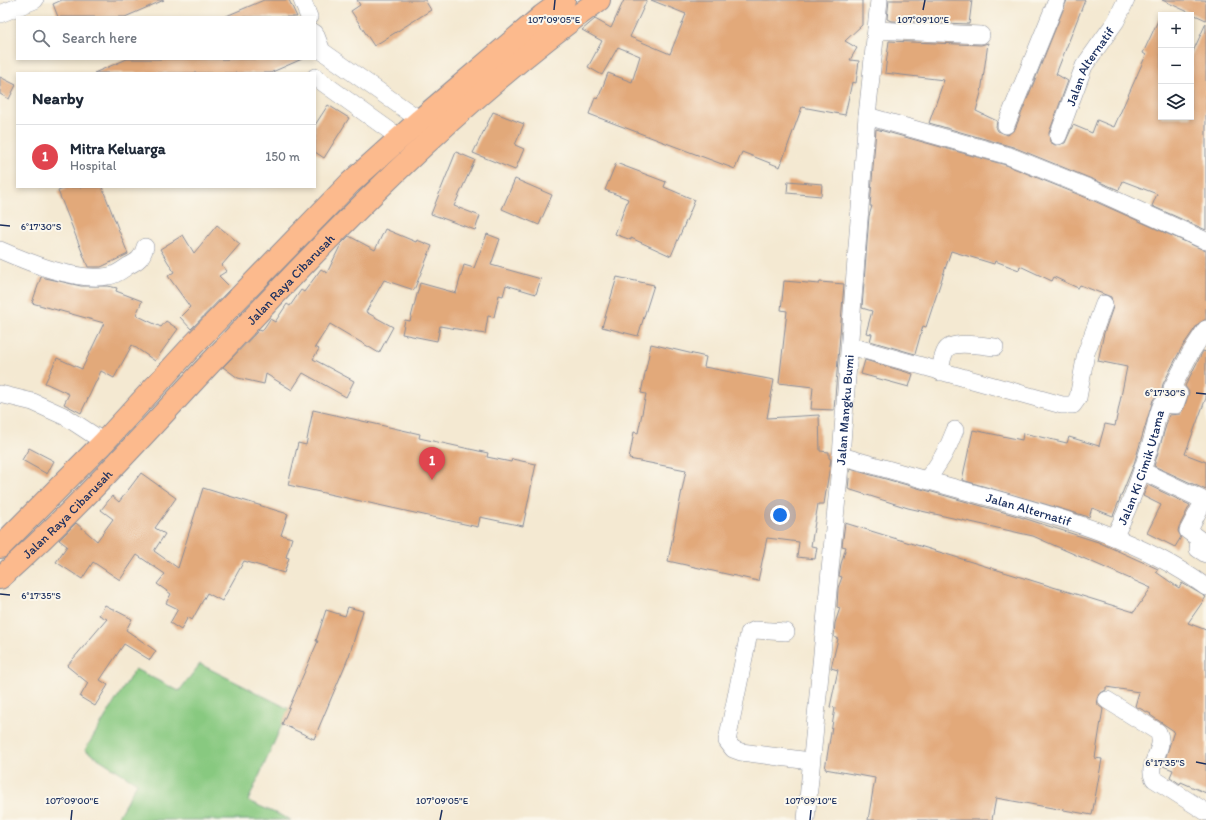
<!DOCTYPE html>
<meta charset="utf-8">
<style>
:root{--surface:#fff;--page:#f2f2f3;--text:#1f2937;--muted:#747a83;--line:#e0e1e3;--accent:#0b8043}
body{margin:0;font-family:Itim,sans-serif;background:var(--page);color:var(--text)}
.controls{position:absolute;right:12px;top:12px;display:grid;overflow:hidden;border-radius:0px;box-shadow:0 2px 6px #0003}
.controls button{width:36px;height:36px;display:grid;place-items:center;padding:0;border:0;border-bottom:1px solid var(--line);background:var(--surface);color:var(--text);font:20px sans-serif}
.you{position:absolute;left:780px;top:515px;width:14px;height:14px;margin:-10px;border:3px solid #fff;border-radius:50%;background:#1a73e8;box-shadow:0 0 0 6px #1a73e833}
.badge{display:grid;place-items:center;width:26px;height:26px;border-radius:50%;background:var(--accent);color:#fff;font-size:13px;font-weight:700}
.pin{position:absolute;translate:-50% -33px;filter:drop-shadow(0 1px 2px #0008)}
.pin::after{content:'';position:absolute;top:21px;width:14px;height:12px;background:inherit;clip-path:polygon(0 0,100% 0,50% 100%)}
.list{margin:0;padding:0;list-style:none}
h2{display:flex;justify-content:space-between;align-items:center;height:52px;margin:0;padding:0 16px;font-size:17px}
h2 small{font-size:13px;font-weight:400;color:var(--muted)}
.list li{display:grid;grid-template-columns:26px 1fr auto;gap:12px;align-items:center;box-sizing:border-box;height:64px;padding:0 16px;border-top:1px solid var(--line)}
.list b{display:block;font-size:15px;white-space:nowrap}
.list p{margin:0;font-size:13px;white-space:nowrap;color:var(--muted)}
.list em{font-size:13px;font-style:normal;color:var(--muted)}
.icon{flex:none;width:22px;height:22px;fill:none;stroke:currentColor;stroke-width:2;stroke-linecap:round;stroke-linejoin:round}
.map{position:relative;flex:none;width:1206px;height:820px;overflow:hidden}
.search{position:absolute;background:var(--surface);box-shadow:0 2px 6px #0003;left:16px;top:16px;width:300px;height:44px;display:flex;align-items:center;gap:10px;box-sizing:border-box;padding:0 14px;border-radius:0px;color:var(--muted);font-size:15px}
.panel{position:absolute;background:var(--surface);box-shadow:0 2px 6px #0003;left:16px;top:72px;width:300px;height:116px;border-radius:0px}
.map>svg:first-child{display:block}
</style>
<div class="map">
<svg width="1206" height="820" viewBox="0 0 1206 820">
<rect width="100%" height="100%" fill="#fbf7ec"/>
<filter id="ink" filterUnits="userSpaceOnUse"><feTurbulence type="fractalNoise" baseFrequency=".025" numOctaves="2"/><feDisplacementMap in="SourceGraphic" scale="8" xChannelSelector="R" yChannelSelector="G"/><feConvolveMatrix kernelMatrix="1 2 1 2 8 2 1 2 1" color-interpolation-filters="sRGB"/></filter>
<filter id="wash" filterUnits="userSpaceOnUse"><feTurbulence type="fractalNoise" baseFrequency=".012" numOctaves="4" result="noise"/><feDisplacementMap in="SourceGraphic" scale="16" xChannelSelector="R" yChannelSelector="G"/><feGaussianBlur stdDeviation="0.9" result="paint"/><feColorMatrix in="noise" values="0 0 0 0 0 0 0 0 0 0 0 0 0 0 0 0 0 1.4 0 .05"/><feComposite in="paint" operator="in"/></filter>
<g filter="url(#wash)">
<rect width="100%" height="100%" fill="#f4e9d2"/>
<polygon fill="#88c980" stroke="#527c6f" points="200,664 289,709 248,801 291,820 116,820 137,783 85,750 135,669 179,691"/>
<g id="blocks">
<g fill="#e2a97a">
<polygon points="62,0 164,0 125,17 58,17 53,4"/>
<polygon points="264,0 289,0 297,17 224,17"/>
<polygon points="357,0 425,0 431,10 374,46 351,11 360,5"/>
<polygon points="624,0 647,0 630,37 670,54 686,14 651,0 862,0 862,25 845,41 857,48 850,60 859,61 856,83 852,82 845,115 802,107 780,167 742,152 735,169 589,114 595,98 598,99 608,73 632,82 640,56 618,47 602,75 588,67 602,41 582,30 595,19 611,28"/>
<polygon points="889,0 972,0 969,24 891,21 887,19"/>
<polygon points="1067,0 1085,0 1056,74 1068,81 1049,133 1050,142 1055,145 1065,143 1073,125 1092,133 1097,120 1114,127 1146,55 1143,53 1161,14 1161,117 1191,117 1191,56 1206,23 1206,230 1152,206 1157,194 1123,181 1119,190 1013,147 929,123 944,80 885,73 889,41 981,45 988,43 981,93 976,111 997,121 996,127 998,131 1008,135 1015,129"/>
<polygon points="1162,0 1206,0 1206,20"/>
<polygon points="127,59 302,59 270,73 94,73"/>
<polygon points="0,77 16,85 9,99 0,94"/>
<polygon points="328,105 349,118 324,158 315,152 315,125"/>
<polygon points="493,112 524,124 515,145 524,149 515,170 473,153"/>
<polygon points="876,129 1006,165 1092,200 1206,251 1206,319 1198,324 1182,347 1163,384 1162,388 1164,394 1157,395 1153,400 1134,464 1113,516 1092,508 1089,517 962,480 973,430 1022,440 1023,433 1067,443 1069,437 1099,446 1105,424 1115,426 1127,367 1098,361 1104,333 1113,307 1111,297 1080,285 1078,288 1054,277 1052,281 1020,266 1019,270 995,261 994,264 951,251 926,327 923,326 915,354 870,341 872,334 866,333 872,311 862,308 869,216 872,206 870,206"/>
<polygon points="456,152 475,160 454,206 480,216 475,230 431,214"/>
<polygon points="616,163 666,182 664,187 695,200 671,256 631,238 631,240 615,234 628,199 605,190"/>
<polygon points="515,179 552,195 539,225 502,209"/>
<polygon points="788,181 822,184 821,196 787,193"/>
<polygon points="69,187 102,187 128,254 101,267 88,267 58,191"/>
<polygon points="217,225 240,244 222,265 227,271 219,276 231,288 191,329 180,317 190,307 168,276 174,272 160,249 183,235 194,253"/>
<polygon points="385,229 416,242 417,240 432,246 414,290 384,280 366,312 393,327 379,353 330,324 315,347 319,349 313,359 354,381 346,397 303,373 292,390 266,374 264,384 238,378 223,367 259,330 262,331 270,319 275,322 287,304 290,306 301,290 304,292 321,269 327,273 341,244 349,236 375,250"/>
<polygon points="487,234 500,239 491,265 541,279 536,294 506,285 503,296 499,295 494,317 488,316 485,334 440,326 437,341 402,334 405,320 410,321 420,283 456,293 464,265 474,268"/>
<polygon points="41,277 81,286 108,286 117,288 116,291 142,301 136,315 161,327 166,321 178,329 155,361 132,345 114,378 101,371 81,413 64,404 69,394 45,383 57,358 82,369 104,323 32,303"/>
<polygon points="617,277 654,285 638,336 602,327"/>
<polygon points="784,281 819,284 820,282 844,284 834,410 811,409 813,387 779,383 787,311 781,310"/>
<polygon points="651,344 706,357 704,367 774,380 767,418 819,415 820,451 829,452 829,458 831,459 824,504 818,504 811,546 817,547 815,559 797,557 799,542 767,538 758,581 668,561 686,470 629,459 634,432 638,433 646,394 641,393"/>
<polygon points="1203,351 1206,352 1206,398 1185,454 1206,462 1206,490 1154,466 1169,415 1180,414 1184,408 1189,392 1185,386"/>
<polygon points="865,360 913,374 909,387 861,374"/>
<polygon points="313,410 420,434 419,438 488,453 487,457 511,462 512,459 536,464 523,526 480,517 478,527 288,485 298,443 306,445"/>
<polygon points="29,448 54,461 47,474 22,460"/>
<polygon points="850,469 1014,515 1098,542 1158,569 1156,572 1179,588 1182,583 1206,597 1188,623 1206,630 1206,793 1181,782 1180,784 1170,777 1173,770 1163,766 1174,731 1150,715 1151,714 1135,706 1139,692 1106,687 1106,690 1099,694 1097,699 1098,705 1103,709 1095,758 1102,759 1092,815 996,798 992,820 868,820 875,778 825,769 835,708 830,707 838,670 831,668 838,639 834,637 835,623 840,608 837,607 838,588 842,577 839,576 841,564 846,547 842,546 845,523 1134,612 1151,588 1033,536 908,508 848,489"/>
<polygon points="141,473 176,498 155,528 165,534 154,551 178,568 203,488 288,514 281,535 292,538 286,557 289,558 284,573 244,561 222,601 207,593 192,620 188,617 181,630 170,623 178,609 166,603 171,594 157,584 165,574 137,555 120,580 93,562 82,579 56,562 67,546 59,540 76,523 97,541 113,519 101,510 112,496 119,502"/>
<polygon points="1148,485 1190,505 1179,527 1178,531 1181,537 1175,547 1147,533 1161,505 1143,496"/>
<polygon points="105,605 132,619 126,630 156,651 150,660 124,644 100,680 108,685 95,706 80,697 88,683 67,666 107,619 99,615"/>
<polygon points="348,607 363,611 349,656 314,739 282,724 318,641 316,641 326,610 345,616"/>
</g>
</g>
</g>
<g filter="url(#ink)">
<use href="#blocks" fill-opacity="0" stroke="#888c98" stroke-width="1"/>
<g fill="none" stroke-linecap="round" stroke-linejoin="round">
<g stroke="#888c98" stroke-width="18">
<g id="street">
<polyline points="302,0 309,17"/>
<polyline points="0,14 35,0"/>
<polyline points="876,30 981,35"/>
<polyline points="315,33 322,51 420,120"/>
<polyline points="315,77 400,138"/>
<polyline points="867,116 1009,156 1096,191 1206,241"/>
<polyline points="1006,125 1057,0"/>
<path id="s1" d="M1058,136l26,-70 32,-45 10,-21"/>
<path d="M0,250c30,13 76,32 109,26 7,-1 13,-6 19,-10 10,-5 14,-8 17,-19"/>
<polyline points="850,346 1062,405 1073,405 1078,398 1086,353 1104,304"/>
<path d="M940,372c1,-7 2,-16 6,-22 7,-10 38,-4 49,-3"/>
<polyline points="0,394 33,402 66,417 104,442"/>
<path id="s2" d="M841,456c49,14 98,28 147,41 75,21 154,43 218,90"/>
<polyline points="1142,471 1201,499 1202,504 1188,531 1199,539 1198,549 1206,554"/>
<path d="M926,480c14,-16 22,-31 29,-50"/>
<path id="s3" d="M1114,537c16,-30 27,-62 37,-94 5,-14 4,-24 11,-39l13,1 4,-11 -7,-6 19,-36 15,-23"/>
<polyline points="786,632 755,630 749,633 727,741 733,749 741,752 810,761"/>
<path d="M1107,700l51,32c9,17 -13,32 -4,47l52,33"/>
<path id="s4" d="M806,820l35,-364 26,-340 12,-116"/>
</g>
</g>
<g stroke="#888c98" stroke-width="24">
<g id="primary">
<polyline points="0,547 104,442 193,345 350,183 420,120 542,16 564,0"/>
<path id="s5" d="M0,578c72,-64 137,-136 202,-206 124,-132 249,-266 397,-372"/>
</g>
</g>
<use href="#street" stroke="#fff" stroke-width="17"/>
<use href="#primary" stroke="#fcba8d" stroke-width="22"/>
</g>
</g>
<path fill="none" stroke="#1b2f5e" stroke-width="1.5" d="M554,10l1,-10M923,10l2,-10M0,225l10,1M1196,393l10,1M0,594l10,1M1196,762l10,2M71,820l1,-10M440,820l2,-10M810,820l1,-10"/>
<g text-anchor="middle" dominant-baseline="central" stroke-width="4" stroke-linejoin="round" paint-order="stroke">
<g font-size="13" fill="#1b2f5e" stroke="#fbf7ec">
<text stroke="none"><textPath href="#s1" startOffset="77">Jalan Alternatif</textPath></text>
<text stroke="none"><textPath href="#s5" startOffset="417">Jalan Raya Cibarusah</textPath></text>
<text stroke="none"><textPath href="#s4" startOffset="412">Jalan Mangku Bumi</textPath></text>
<text stroke="none"><textPath href="#s3" startOffset="75">Jalan Ki Cimik Utama</textPath></text>
<text stroke="none"><textPath href="#s2" startOffset="195">Jalan Alternatif</textPath></text>
<text stroke="none"><textPath href="#s5" startOffset="93">Jalan Raya Cibarusah</textPath></text>
</g>
</g>
<g font-size="10" text-anchor="middle" fill="#1b2f5e" stroke="#fbf7ec" stroke-width="4" stroke-linejoin="round" paint-order="stroke">
<text x="554" y="23">107°09'05"E</text>
<text x="923" y="23">107°09'10"E</text>
<text x="41" y="230">6°17'30"S</text>
<text x="1165" y="396">6°17'30"S</text>
<text x="41" y="599">6°17'35"S</text>
<text x="1165" y="766">6°17'35"S</text>
<text x="72" y="804">107°09'00"E</text>
<text x="442" y="804">107°09'05"E</text>
<text x="811" y="804">107°09'10"E</text>
</g>
</svg>
<div class="controls">
<button>+</button>
<button>−</button>
<button><svg class="icon" aria-label="layers" viewBox="0 0 24 24"><path d="M12 4l9 5-9 5-9-5zM3 14l9 5 9-5"/></svg></button>
</div>
<div class="you"></div>
<div class="pin badge" style="left:432px;top:480px;background:#e0444e">1</div>
<div class="search"><svg class="icon" aria-label="search" viewBox="0 0 24 24"><circle cx="10" cy="10" r="6"/><path d="M15 15l6 6"/></svg>Search here</div>
<section class="panel">
<h2>Nearby<small></small></h2>
<ul class="list">
<li><span class="badge" style="background:#e0444e">1</span><div><b>Mitra Keluarga</b><p>Hospital</p></div><em>150 m</em></li>
</ul>
</section>
</div>
